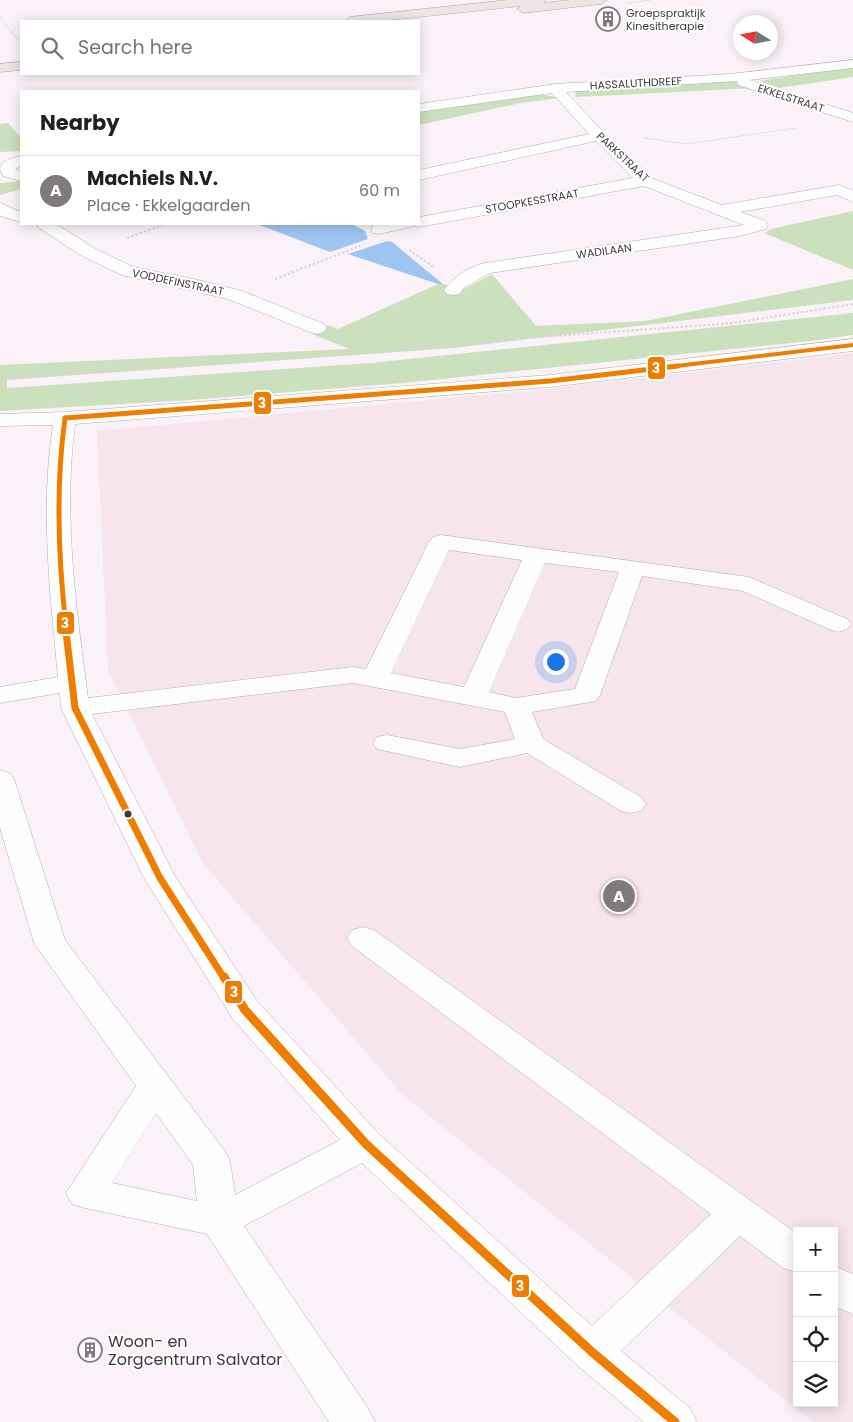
<!DOCTYPE html>
<meta charset="utf-8">
<style>
:root{--surface:#fff;--page:#f2f2f2;--text:#202124;--muted:#757577;--line:#e0e0e0;--accent:#807a7f}
body{margin:0;font-family:Poppins,sans-serif;background:var(--page);color:var(--text)}
.controls{position:absolute;right:15px;bottom:15px;display:grid;overflow:hidden;border-radius:0px;box-shadow:0 2px 12px #0003}
.controls button{width:45px;height:45px;display:grid;place-items:center;padding:0;border:0;border-bottom:1px solid var(--line);background:var(--surface);color:var(--text);font:25px sans-serif}
.compass{position:absolute;left:733px;top:15px;width:45px;height:45px;border-radius:50%;background:var(--surface);box-shadow:0 2px 12px #0003;rotate:281deg}
.you{position:absolute;left:555px;top:661px;width:18px;height:18px;margin:-12px;border:4px solid #fff;border-radius:50%;background:#1a73e8;box-shadow:0 0 0 8px #1a73e833}
.badge{display:grid;place-items:center;width:32px;height:32px;border-radius:50%;background:var(--accent);color:#fff;font-size:16px;font-weight:700}
.pin{position:absolute;translate:-50% -50%;border:2px solid #fff;box-shadow:0 1px 5px #0006}
.list{margin:0;padding:0;list-style:none}
h2{display:flex;justify-content:space-between;align-items:center;height:65px;margin:0;padding:0 20px;font-size:21px}
h2 small{font-size:16px;font-weight:400;color:var(--muted)}
.list li{display:grid;grid-template-columns:32px 1fr auto;gap:15px;align-items:center;box-sizing:border-box;height:70px;padding:0 20px;border-top:1px solid var(--line)}
.list b{display:block;font-size:19px;white-space:nowrap}
.list p{margin:0;font-size:16px;white-space:nowrap;color:var(--muted)}
.list em{font-size:16px;font-style:normal;color:var(--muted)}
.icon{flex:none;width:28px;height:28px;fill:none;stroke:currentColor;stroke-width:2;stroke-linecap:round;stroke-linejoin:round}
.map{position:relative;flex:none;width:853px;height:1422px;overflow:hidden}
.search{position:absolute;background:var(--surface);box-shadow:0 2px 12px #0003;left:20px;top:20px;width:400px;height:55px;display:flex;align-items:center;gap:12px;box-sizing:border-box;padding:0 18px;border-radius:0px;color:var(--muted);font-size:19px}
.panel{position:absolute;background:var(--surface);box-shadow:0 2px 12px #0003;left:20px;top:90px;width:400px;height:135px;border-radius:0px}
.map>svg:first-child{display:block}
</style>
<div class="map">
<svg width="853" height="1422" viewBox="0 0 853 1422">
<rect width="100%" height="100%" fill="#faf2f8"/>
<path fill="#f6e5ed" fill-rule="evenodd" d="M853,353v1069h-40l-411,-328 -200,-232 -94,-192 -11,-239 450,-42zM797,1231h37v172h-37z"/>
<g fill="#cbe0bd">
<polygon points="853,67 853,77 779,88 759,81"/>
<polygon points="727,81 742,83 756,88 576,97 575,95 576,92 585,89"/>
<polygon points="539,94 560,98 521,103 419,125 419,111"/>
<polygon points="8,123 21,138 21,151 0,152 0,124"/>
<polygon points="21,181 21,189 0,195 0,183"/>
<polygon points="853,211 853,270 764,233 771,229"/>
<polygon points="492,274 536,326 646,321 853,279 853,300 454,348 7,380 7,388 371,363 853,313 853,335 811,341 402,383 191,400 0,411 0,365 349,349 312,334 328,325 338,329 438,284 443,284 465,289"/>
</g>
<g fill="#9ec5f1">
<polygon points="257,224 352,224 365,231 368,239 330,252"/>
<polygon points="387,241 392,242 443,284 438,284 348,254"/>
</g>
<g fill="none" stroke-linecap="round" stroke-linejoin="round">
<g stroke="#b2acb0" stroke-width="1">
<g id="minor">
<path d="M853,60v8l-103,12 103,33v9l-115,-37 -1,-4 -171,11 38,41 47,45 71,27 117,-20 14,6v11l-16,-7 -97,17 26,9 2,4 -2,4 -26,7 -250,37 -26,15 -5,6 -6,1 -6,-1 -3,-4c9,-13 26,-24 41,-27l259,-38 -100,-39 -225,41 -5,-1 -35,8 -6,-1 -2,-4 2,-4 46,-1v-7l214,-39 -37,-37 -177,39v-10l170,-36 -37,-41 -133,19v-8l136,-20 175,-10z"/>
<path d="M21,156v10l-6,3 6,2v10l-18,-5 -3,-6c1,-10 13,-12 21,-14z"/>
<polygon points="0,203 21,212 21,222 0,216"/>
<polygon points="37,224 56,224 94,248 133,267 198,280 242,291 324,324 327,328 324,332 317,334 310,332 228,299 122,275 82,256 39,228"/>
<path d="M853,339v12l-303,36 -475,37c-12,92 1,183 13,274l265,-31 13,2 63,-127 4,-5 8,-2 308,42 98,42 4,5 -4,5 -9,3 -9,-3 -86,-38 -101,-15 -42,119 -4,6 -64,11 11,27 98,58 5,7 -5,7 -10,2 -10,-2 -94,-58 -67,14 -83,-18 -4,-6 4,-6 10,-2 73,14 55,-10 -10,-27 -152,-29 -261,31 83,162 82,125 122,133 213,192 119,-112 -359,-268 -5,-8 5,-8 11,-3 11,3 423,304v38l-14,-4 -43,-32 -119,115 69,57 7,14h-53l-67,-57 -215,-202 -118,63 124,182 7,14h-46l-122,-188 -122,-26 -13,-4 -6,-11 70,-107 -102,-143 -34,-115v-58l10,3 4,6 51,161 159,210 6,11 5,34 105,-55 -107,-121 -89,-141 -83,-170 -1,-15 -60,10v-16l58,-10c-8,-85 -18,-167 -5,-252l-53,1v-12l65,-2 485,-37zM449,550l73,10 -58,127 -73,-14zM545,563l74,9 -44,117 -59,9 -27,-6zM156,1113l37,52 4,36 -85,-18z"/>
<polygon points="834,1266 853,1274 853,1314 834,1306"/>
</g>
</g>
<g stroke="#baa6a8" stroke-width="1">
<g id="major">
<polygon points="508,0 547,0 543,3 570,0 607,0 601,4 523,13 517,9 521,6 381,21 344,21 350,17"/>
<polygon points="21,62 21,70 0,72 0,64"/>
</g>
</g>
<g stroke="#d7d5d7" stroke-width="1" stroke-dasharray="2 1" stroke-linecap="butt">
<polyline points="628,3 652,0"/>
<polyline points="0,17 18,40"/>
<polyline points="644,138 686,144 796,128"/>
</g>
<g stroke="#d7d5d7" stroke-width="2" stroke-dasharray="2.5 2" stroke-linecap="butt">
<polyline points="127,238 166,224"/>
<polyline points="409,250 435,268"/>
<polyline points="275,279 360,246"/>
<path d="M347,334c34,2 66,-2 97,-15l1,-4"/>
<polyline points="335,352 733,323 853,304"/>
<polyline points="132,367 304,354"/>
</g>
<polyline stroke="#d7d5d7" stroke-width="2.5" stroke-dasharray="3 2" stroke-linecap="butt" points="0,377 148,366"/>
<use href="#minor" fill="#fefdfe" fill-rule="evenodd"/>
<use href="#major" fill="#ede4e4" fill-rule="evenodd"/>
<g stroke="#fff" stroke-width="6">
<polyline id="bus-1-far3" points="668,367 853,345"/>
</g>
<g stroke="#fff" stroke-width="8">
<g id="bus-1-far2">
<path d="M65,418c-10,72 -7,143 2,216"/>
<polyline points="65,418 550,381 678,366"/>
</g>
</g>
<g stroke="#fff" stroke-width="11">
<polyline id="bus-1-far1" points="66,632 75,708 160,878 224,978"/>
</g>
<g stroke="#fff" stroke-width="12">
<polyline id="bus-1" points="224,977 245,1010 366,1144 592,1352 675,1422"/>
</g>
<use href="#bus-1-far3" stroke="#ef7d00" stroke-width="4"/>
<use href="#bus-1-far2" stroke="#ef7d00" stroke-width="5"/>
<use href="#bus-1-far1" stroke="#ef7d00" stroke-width="7"/>
<use href="#bus-1" stroke="#ef7d00" stroke-width="9"/>
</g>
<defs>
<g id="building-ring" transform="scale(1.25)"><circle r="9.5" fill="#fff" stroke="#807a7f" stroke-width="1.5"/><path d="M-4-6H4V6H1V3H-1V6H-4ZM-2.5-4.3h1.7v1.8h-1.7ZM.8-4.3h1.7v1.8H.8ZM-2.5-1h1.7V.8h-1.7ZM.8-1h1.7V.8H.8Z" fill="#807a7f"/></g>
</defs>
<g fill-rule="evenodd">
<use href="#building-ring" x="608" y="19"/>
<use href="#building-ring" x="90" y="1350"/>
</g>
<circle fill="#3e393e" stroke="#fff" stroke-width="2" cx="128" cy="814" r="4.5"/>
<g text-anchor="middle" dominant-baseline="central" stroke-width="4" stroke-linejoin="round" paint-order="stroke">
<g font-size="11" fill="#3e393e" stroke="#fff" text-anchor="start">
<text x="626" y="13">Groepspraktijk<tspan x="626" dy="13">Kinesitherapie</tspan></text>
</g>
<g font-size="11" fill="#3e393e" stroke="#fff">
<text transform="translate(636 83) rotate(-3)">HASSALUTHDREEF</text>
<text transform="translate(791 98) rotate(18)">EKKELSTRAAT</text>
<text transform="translate(623 157) rotate(43)">PARKSTRAAT</text>
<text transform="translate(532 201) rotate(-10)">STOOPKESSTRAAT</text>
<text transform="translate(604 251) rotate(-8)">WADILAAN</text>
<text transform="translate(178 282) rotate(12)">VODDEFINSTRAAT</text>
</g>
<g font-size="16" fill="#3e393e" stroke="#fff" text-anchor="start">
<text x="108" y="1341">Woon- en<tspan x="108" dy="18">Zorgcentrum Salvator</tspan></text>
</g>
</g>
<g stroke="#fff" stroke-width="2">
<rect x="647" y="356" width="19" height="24" rx="5" fill="#ef7d00"/>
<rect x="253" y="391" width="19" height="24" rx="5" fill="#ef7d00"/>
<rect x="56" y="611" width="19" height="24" rx="5" fill="#ef7d00"/>
<rect x="224" y="980" width="19" height="24" rx="5" fill="#ef7d00"/>
<rect x="511" y="1274" width="19" height="24" rx="5" fill="#ef7d00"/>
</g>
<g font-size="14" text-anchor="middle" font-weight="bold" fill="#fff">
<text x="656" y="373">3</text>
<text x="262" y="408">3</text>
<text x="65" y="628">3</text>
<text x="234" y="997">3</text>
<text x="520" y="1291">3</text>
</g>
</svg>
<div class="controls">
<button>+</button>
<button>−</button>
<button><svg class="icon" aria-label="locate" viewBox="0 0 24 24"><circle cx="12" cy="12" r="6"/><path d="M12 2v4M12 18v4M2 12h4M18 12h4"/></svg></button>
<button><svg class="icon" aria-label="layers" viewBox="0 0 24 24"><path d="M12 4l9 5-9 5-9-5zM3 14l9 5 9-5"/></svg></button>
</div>
<svg class="compass" viewBox="-18 -18 36 36"><path d="M0-13l5 13h-10z" fill="#e53935"/><path d="M0 13l5-13h-10z" fill="#757577"/></svg>
<div class="you"></div>
<div class="pin badge" style="left:619px;top:896px">A</div>
<div class="search"><svg class="icon" aria-label="search" viewBox="0 0 24 24"><circle cx="10" cy="10" r="6"/><path d="M15 15l6 6"/></svg>Search here</div>
<section class="panel">
<h2>Nearby<small></small></h2>
<ul class="list">
<li><span class="badge">A</span><div><b>Machiels N.V.</b><p>Place · Ekkelgaarden</p></div><em>60 m</em></li>
</ul>
</section>
</div>
